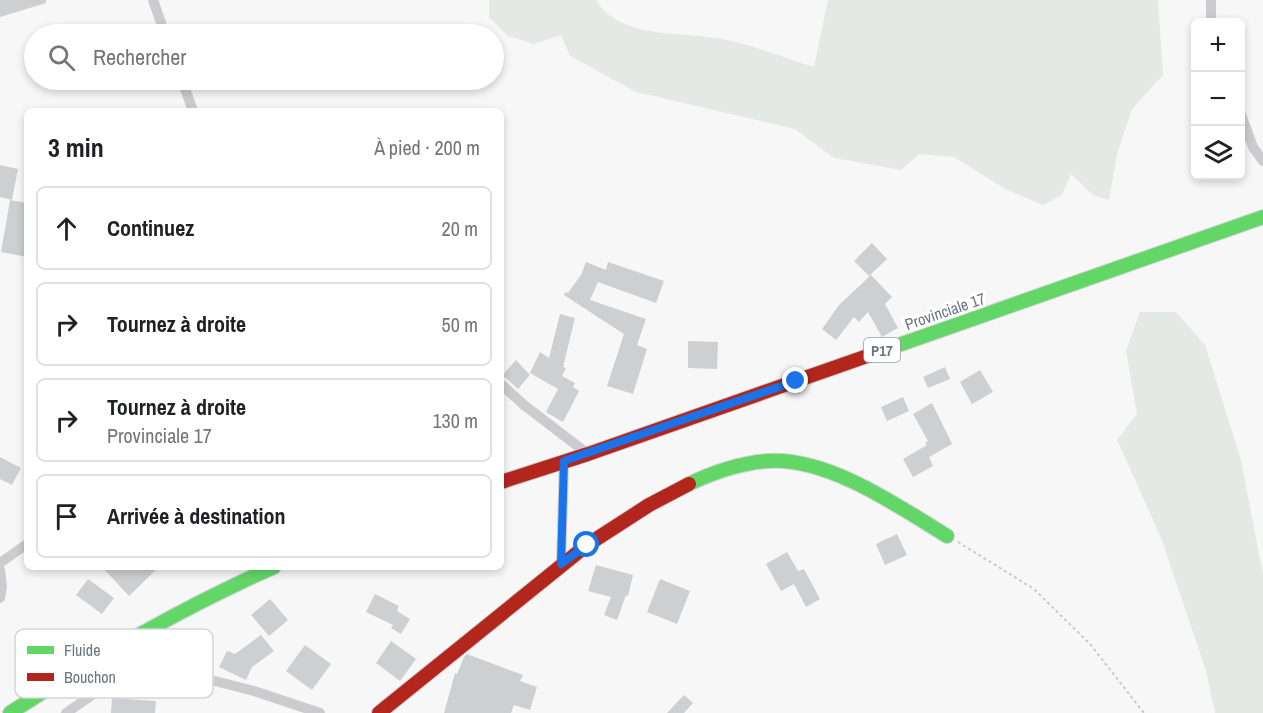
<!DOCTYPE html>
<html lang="fr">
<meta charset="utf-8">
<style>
:root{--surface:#fff;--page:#f6f6f6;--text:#202124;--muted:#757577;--line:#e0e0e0}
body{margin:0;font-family:"Archivo Narrow",sans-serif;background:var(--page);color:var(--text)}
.controls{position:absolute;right:18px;top:18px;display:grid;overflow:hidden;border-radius:9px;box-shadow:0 3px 9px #0003}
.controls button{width:54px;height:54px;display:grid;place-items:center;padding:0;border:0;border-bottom:2px solid var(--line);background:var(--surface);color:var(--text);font:30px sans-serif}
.stop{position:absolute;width:18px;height:18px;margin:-14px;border:4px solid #1a73e8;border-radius:50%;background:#fff}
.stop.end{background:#1a73e8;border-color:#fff;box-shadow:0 2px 6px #0008}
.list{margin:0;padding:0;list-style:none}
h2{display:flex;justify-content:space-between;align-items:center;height:78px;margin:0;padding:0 24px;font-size:26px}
h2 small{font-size:20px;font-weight:400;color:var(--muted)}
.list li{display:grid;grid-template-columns:39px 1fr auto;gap:18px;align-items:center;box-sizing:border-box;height:84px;margin:0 12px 12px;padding:0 12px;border:2px solid var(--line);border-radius:9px}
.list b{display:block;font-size:22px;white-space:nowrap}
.list p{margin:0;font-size:20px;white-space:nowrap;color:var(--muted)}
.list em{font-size:20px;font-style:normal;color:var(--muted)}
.icon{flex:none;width:33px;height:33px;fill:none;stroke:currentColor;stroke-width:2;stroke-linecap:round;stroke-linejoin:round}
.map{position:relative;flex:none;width:1263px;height:713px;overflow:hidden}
.search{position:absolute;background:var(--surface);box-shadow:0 3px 9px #0003;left:24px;top:24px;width:480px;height:66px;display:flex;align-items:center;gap:15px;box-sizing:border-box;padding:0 21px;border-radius:33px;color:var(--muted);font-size:22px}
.panel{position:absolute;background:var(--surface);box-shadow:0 3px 9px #0003;left:24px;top:108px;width:480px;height:462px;border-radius:9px}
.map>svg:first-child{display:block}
</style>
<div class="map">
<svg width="1263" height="713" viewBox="0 0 1263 713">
<rect width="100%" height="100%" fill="#f7f7f7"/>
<g fill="#e5e9e5">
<path d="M489,0h107c24,40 86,31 126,39 31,6 62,19 92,28l14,-67h330l5,75 -31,34 -15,45 -8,46 -16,-5 -22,-21 -9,21 -19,10 -36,-15 -53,-33 -35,-3 -18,16 -67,-12 -39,-29 -159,-37 -66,-36 -9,-21 -27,9 -26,-8 -19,-19z"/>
<polygon points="1140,312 1176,312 1205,345 1241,460 1263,575 1263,713 1215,713 1206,671 1162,540 1117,440 1137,414 1126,351"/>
</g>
<g fill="#cecfd0">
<polygon points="0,0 46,0 46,3 0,17"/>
<polygon points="0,165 18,169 12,200 0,197"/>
<polygon points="10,200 27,203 27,257 1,252"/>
<polygon points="872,243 887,259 869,276 854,261"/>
<polygon points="586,262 606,270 608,262 664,281 656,303 598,282 590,300 646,319 637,345 647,349 633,394 607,386 624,334 564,295 565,292 568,293 581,275"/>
<polygon points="871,275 892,297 885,304 898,328 882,337 868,312 859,322 854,317 836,340 822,329 839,305"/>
<polygon points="560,314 575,318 563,367 566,368 562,376 575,383 573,387 579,391 563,422 546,412 558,389 530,373 540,352 549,358"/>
<polygon points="688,341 718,342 717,369 688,368"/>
<polygon points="516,360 530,375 518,389 506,378 501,377"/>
<polygon points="945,367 950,379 928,388 923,377"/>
<polygon points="980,370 993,392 972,404 960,382"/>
<polygon points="903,397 909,411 887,421 881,407"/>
<polygon points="932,403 952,444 929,457 933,466 913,477 903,459 927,445 925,443 928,441 913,414"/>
<polygon points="0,457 21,468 12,485 0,479"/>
<polygon points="897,534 907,555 885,565 876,544"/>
<polygon points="787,552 798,571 804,569 820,599 806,607 794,584 781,591 766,564"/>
<polygon points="596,565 633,575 628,596 626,595 617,620 604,615 611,597 588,591"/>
<polygon points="102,567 159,567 129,596"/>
<polygon points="88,579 114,598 102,614 76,595"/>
<polygon points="660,579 690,591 677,624 647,612"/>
<polygon points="375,594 399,606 397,611 410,619 401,634 391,628 393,625 366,612"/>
<polygon points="270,599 288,620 269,636 251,615"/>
<polygon points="261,635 274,651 252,667 246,680 219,667 227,651 235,654"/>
<polygon points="391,641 416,659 400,681 376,663"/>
<polygon points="305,645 331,664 312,690 286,671"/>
<polygon points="467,654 523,675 520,681 537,687 530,710 514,705 511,713 444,713 455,673 457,674 464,657"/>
<polygon points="684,695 693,703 684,713 667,713"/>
<polygon points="112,698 156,701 155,713 111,713"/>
</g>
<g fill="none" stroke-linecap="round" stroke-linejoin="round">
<g stroke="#d4d5d5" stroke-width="16">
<g id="fast">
<polyline points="873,354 1263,217"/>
<path d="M689,484c25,-12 51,-21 79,-23 60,-4 130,45 179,75"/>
<path d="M10,713c85,-55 171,-105 264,-146"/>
</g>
</g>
<g stroke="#d4d5d5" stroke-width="16">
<g id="jam">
<polyline points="501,482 588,454 873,354"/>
<polyline points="379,713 587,545 649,505 689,484"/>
</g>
</g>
<polyline stroke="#c9cacb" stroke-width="2" stroke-dasharray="3 3" stroke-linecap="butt" points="958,542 1034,589 1090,644 1144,713"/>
<g stroke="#ccccce" stroke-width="10">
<polyline points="153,0 165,34"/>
<polyline points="1211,0 1211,22"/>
<polyline points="182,80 193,111"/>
<polyline points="1240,112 1253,147 1263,161"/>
<polyline points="501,384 524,405 588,454"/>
<polyline points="0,563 27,544"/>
<polyline points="561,564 564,461"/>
<polyline points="0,570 2,587 0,598"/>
<polyline points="66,713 114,680 130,672 147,668 168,669 254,691 320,713"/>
</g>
<use href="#fast" stroke="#63d668" stroke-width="14"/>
<use href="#jam" stroke="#b3261e" stroke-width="14"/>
</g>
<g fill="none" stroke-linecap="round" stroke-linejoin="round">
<polyline stroke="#1a73e8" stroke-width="8" points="587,545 561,564 564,461 796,381"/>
</g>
<g text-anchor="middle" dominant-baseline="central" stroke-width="6" stroke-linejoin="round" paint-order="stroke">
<rect fill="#fff" stroke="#979ea9" stroke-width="1.5" x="864" y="338" width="36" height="24" rx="4.5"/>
<g font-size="15" font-weight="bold" fill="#6a7584">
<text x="882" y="350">P17</text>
</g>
<g font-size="16" fill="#6a7584" stroke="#fff">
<text transform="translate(945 311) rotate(-19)">Provinciale 17</text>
</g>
</g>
<rect x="15" y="629" width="198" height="69" rx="9" fill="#fff" stroke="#d2d6da" stroke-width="1.5"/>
<rect x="27" y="646" width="27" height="8" fill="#63d668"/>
<rect x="27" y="673" width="27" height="8" fill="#b3261e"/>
<g font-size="16" fill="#6a7584">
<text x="64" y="656">Fluide</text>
<text x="64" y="683">Bouchon</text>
</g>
</svg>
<div class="controls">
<button>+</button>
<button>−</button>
<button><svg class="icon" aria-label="layers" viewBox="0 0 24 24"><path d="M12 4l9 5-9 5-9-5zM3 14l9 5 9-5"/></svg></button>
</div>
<div class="stop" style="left:587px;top:545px"></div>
<div class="stop end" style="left:796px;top:381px"></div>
<div class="search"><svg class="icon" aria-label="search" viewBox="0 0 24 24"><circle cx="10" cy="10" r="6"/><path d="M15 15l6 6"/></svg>Rechercher</div>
<section class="panel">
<h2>3 min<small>À pied · 200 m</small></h2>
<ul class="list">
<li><svg class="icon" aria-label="ahead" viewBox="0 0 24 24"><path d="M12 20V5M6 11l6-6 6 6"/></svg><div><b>Continuez</b></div><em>20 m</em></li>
<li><svg class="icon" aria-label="right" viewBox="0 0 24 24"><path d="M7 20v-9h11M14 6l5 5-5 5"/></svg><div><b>Tournez à droite</b></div><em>50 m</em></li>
<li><svg class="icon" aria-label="right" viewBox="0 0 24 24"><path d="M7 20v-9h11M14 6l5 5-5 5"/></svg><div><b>Tournez à droite</b><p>Provinciale 17</p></div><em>130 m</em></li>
<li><svg class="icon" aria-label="arrive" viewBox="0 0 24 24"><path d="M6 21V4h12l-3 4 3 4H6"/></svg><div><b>Arrivée à destination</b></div></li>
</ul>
</section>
</div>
